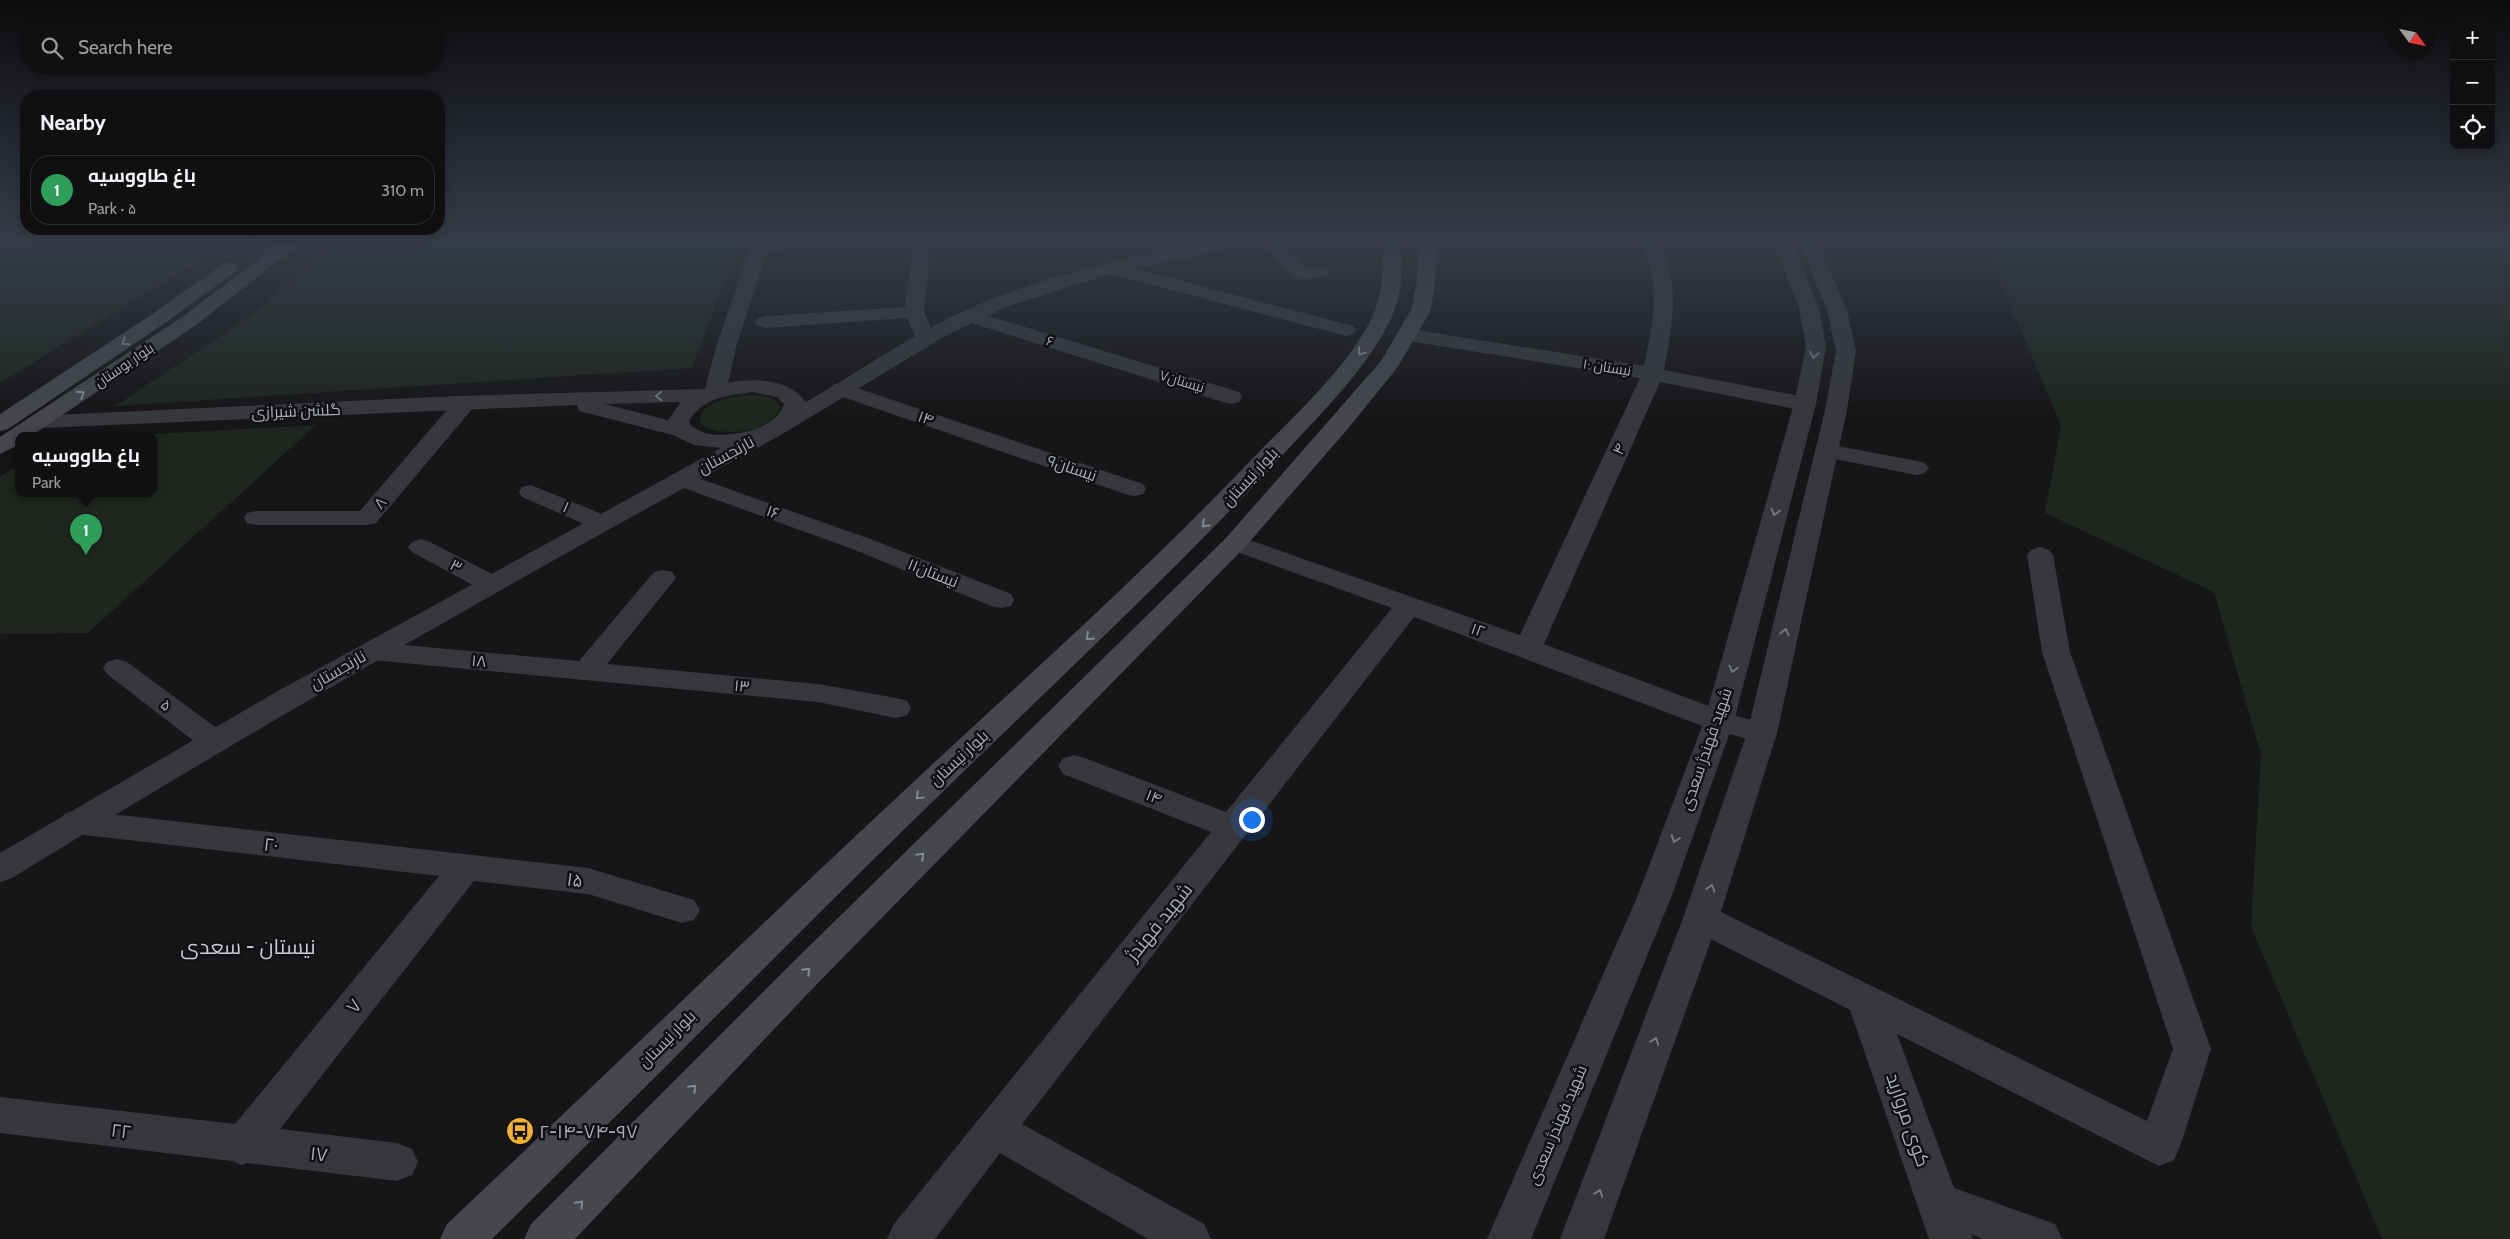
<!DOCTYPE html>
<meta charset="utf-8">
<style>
:root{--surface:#101012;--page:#19191b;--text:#f1f3f6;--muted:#9c9d9f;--line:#303032;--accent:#7c3aed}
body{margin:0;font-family:Cabin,Cairo,sans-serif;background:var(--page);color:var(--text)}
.controls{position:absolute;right:15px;top:15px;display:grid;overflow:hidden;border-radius:10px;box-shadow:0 2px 12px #0003}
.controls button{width:45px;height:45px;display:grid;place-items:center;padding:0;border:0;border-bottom:1px solid var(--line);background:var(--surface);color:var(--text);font:25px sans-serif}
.compass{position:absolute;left:2390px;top:15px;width:45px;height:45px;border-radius:50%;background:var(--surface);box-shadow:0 2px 12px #0003;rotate:123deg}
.you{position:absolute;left:1251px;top:819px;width:18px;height:18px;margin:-12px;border:4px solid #fff;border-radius:50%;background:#1a73e8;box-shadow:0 0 0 8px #1a73e833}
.badge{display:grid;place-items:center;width:32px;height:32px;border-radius:50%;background:var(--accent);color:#fff;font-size:16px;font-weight:700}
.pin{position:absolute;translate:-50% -41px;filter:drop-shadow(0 1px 2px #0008)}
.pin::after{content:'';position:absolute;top:26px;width:18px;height:15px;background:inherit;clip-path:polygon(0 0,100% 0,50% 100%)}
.popup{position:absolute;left:15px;top:432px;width:142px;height:65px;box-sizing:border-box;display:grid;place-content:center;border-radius:10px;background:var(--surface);filter:drop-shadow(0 1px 4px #0005);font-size:16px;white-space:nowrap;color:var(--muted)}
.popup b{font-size:19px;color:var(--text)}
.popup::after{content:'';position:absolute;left:50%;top:100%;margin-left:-10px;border:10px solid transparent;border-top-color:var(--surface)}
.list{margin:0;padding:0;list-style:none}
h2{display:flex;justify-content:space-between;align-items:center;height:65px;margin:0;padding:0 20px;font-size:21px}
h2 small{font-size:16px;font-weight:400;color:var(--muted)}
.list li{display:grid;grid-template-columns:32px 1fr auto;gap:15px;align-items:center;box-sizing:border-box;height:70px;margin:0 10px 10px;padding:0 10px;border:1px solid var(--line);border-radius:20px}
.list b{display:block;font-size:19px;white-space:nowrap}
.list p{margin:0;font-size:16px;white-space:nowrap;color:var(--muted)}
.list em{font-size:16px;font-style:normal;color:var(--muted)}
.icon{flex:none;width:28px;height:28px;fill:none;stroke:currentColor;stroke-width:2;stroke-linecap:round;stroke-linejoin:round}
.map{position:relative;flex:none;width:2510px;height:1239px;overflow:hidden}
.search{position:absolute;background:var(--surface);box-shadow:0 2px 12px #0003;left:20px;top:20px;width:425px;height:55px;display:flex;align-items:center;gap:12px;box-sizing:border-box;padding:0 18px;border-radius:28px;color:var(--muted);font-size:19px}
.panel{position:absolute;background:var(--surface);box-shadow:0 2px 12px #0003;left:20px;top:90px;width:425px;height:145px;border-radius:20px}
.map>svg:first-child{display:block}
</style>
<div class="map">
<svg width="2510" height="1239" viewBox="0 0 2510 1239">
<rect width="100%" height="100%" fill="#161618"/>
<g fill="#1e261f">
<polygon points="44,242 230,242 0,383 0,254"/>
<polygon points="335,242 739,242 692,368 115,406 252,315"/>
<polygon points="1990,242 2510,242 2510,1239 2382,1239 2251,926 2261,754 2214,592 2045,513 2061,426 2001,283"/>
<path d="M748,395c12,0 25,0 32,12 -6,26 -64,33 -80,15 -1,-21 32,-25 48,-27z"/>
<polygon points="316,425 88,633 0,634 0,477 18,465 18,494 154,494 154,436 119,436"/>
</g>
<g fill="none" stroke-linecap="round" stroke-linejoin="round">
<g fill="#37383d" fill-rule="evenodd">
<polygon points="753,242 894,242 891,246 885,247 760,250 754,249 751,245"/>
<polygon points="913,242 931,242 924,312 935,338 932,342 925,344 918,342 907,318 765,328 758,326 755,322 758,318 765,316 905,307"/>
<polygon points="1259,242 1278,242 1306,268 1327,268 1329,272 1327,276 1302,280 1295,278"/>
<path d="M1640,242h18c24,43 14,82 6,128l141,27 8,2 3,5 -3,5 -8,2 -145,-29 -116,262 186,70 43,12 4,7 -4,7 -11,3 -54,-15 -294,-111 -392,507 182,100 7,15h-63l-148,-86 -65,86h-48l7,-15 317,-392 -148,-58 -5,-8 5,-8 11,-3 11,3 141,54 166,-204 -166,-60 -4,-5 4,-5 9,-3 9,3 276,97 120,-257 -231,-37 -7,-2 -3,-4 3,-4 7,-2 235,37c9,-45 18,-81 -4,-124z"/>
<polygon points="1113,263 1353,326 1356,330 1353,334 1346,336 1107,273 1104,269 1107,265"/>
<polygon points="969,310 1239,392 1242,397 1239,402 1231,404 1223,402 962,320 959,316 962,312"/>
<polygon points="842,383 1143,484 1146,489 1143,494 1134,496 1125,494 834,394 831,389 834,384"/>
<polygon points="465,396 473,398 476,403 473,408 376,523 367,525 256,525 247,523 244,518 247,513 256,511 360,511 457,398"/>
<polygon points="1827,444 1917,461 1925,463 1929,468 1925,473 1917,475 1819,456 1815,451 1819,446"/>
<polygon points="681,472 873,540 1011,594 1014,600 1011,606 1001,608 991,606 855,550 673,484 669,479 673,474"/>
<polygon points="531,485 609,517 612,522 609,527 600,529 591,527 522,497 519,492 522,487"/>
<polygon points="421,539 430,542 500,578 504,584 500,590 491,592 482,590 412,552 408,547 412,542"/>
<polygon points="2040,547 2049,550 2053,555 2070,652 2211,1049 2180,1147 2174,1160 2159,1166 1897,1034 1954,1188 2055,1224 2062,1239 1983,1239 1971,1234 1973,1239 1929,1239 1850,1010 1689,928 1683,918 1689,908 1701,904 1713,908 2147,1121 2173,1049 2042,652 2027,555 2031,550"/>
<polygon points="663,570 672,572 676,578 607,664 818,684 896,698 907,701 911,708 907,715 896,718 818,702 372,660 362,657 358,651 362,645 372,642 579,661 654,572"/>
<polygon points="117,659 127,662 226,735 230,742 226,749 215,752 204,749 107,674 103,668 107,662"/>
<polygon points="76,810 588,868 694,900 700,910 694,920 682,923 588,894 474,881 280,1129 397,1143 412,1149 418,1162 412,1175 397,1181 247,1163 242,1165 232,1161 0,1133 0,1097 235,1124 439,876 76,834 64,830 60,822 64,814"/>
</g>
<g fill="#37383d" fill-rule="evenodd">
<path d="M752,242h18l-34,105 -8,36c25,-5 62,-5 78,19 47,-27 92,-58 141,-83 61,-31 130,-49 197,-64 33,-7 67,-17 101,-13l-3,4 -136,29 -100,32 -59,28 -168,101c-259,141 -516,287 -767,442l-12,4v-29l276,-161 445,-244 -27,-3 -21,-10 -94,-24 -2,-6 -537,23 -8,-2 -3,-5 3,-5 425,-20 248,-7 11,-42zM753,392l24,5 7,7c-8,26 -51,33 -75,30 -6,-1 -12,-5 -18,-8l-2,-5c13,-23 40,-26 64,-29zM681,402l-13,18 -64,-16z"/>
<polygon points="1774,242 1792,242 1819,308 1826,347 1816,404 1734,721 1672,895 1531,1239 1487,1239 1638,895 1704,721 1794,404 1806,347 1799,308"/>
<polygon points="1799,242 1817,242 1847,310 1856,351 1847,410 1777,733 1719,918 1604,1239 1560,1239 1683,918 1747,733 1825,410 1836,351 1827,310"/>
</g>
<g fill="#45474d" fill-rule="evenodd">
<polygon points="282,242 302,242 196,325 31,436 18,436 18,445 0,454 0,437 182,317"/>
<path d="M1382,242h18c4,34 1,62 -17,92 -28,47 -68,86 -105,126 -85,91 -174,176 -263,262 -177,169 -348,345 -523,517h-52l7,-15c181,-170 359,-344 542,-512 92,-84 183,-169 269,-259 36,-37 77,-74 105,-119 19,-30 22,-57 19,-92z"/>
<polygon points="1419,242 1437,242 1435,282 1431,310 1397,368 1346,431 1244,548 817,984 575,1239 524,1239 531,1224 791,964 1226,538 1381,361 1411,310 1417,282"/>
<polygon points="229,262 235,264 238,268 235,272 162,325 8,429 0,431 0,414 148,317 223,264"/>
</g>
</g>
<defs><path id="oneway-chevron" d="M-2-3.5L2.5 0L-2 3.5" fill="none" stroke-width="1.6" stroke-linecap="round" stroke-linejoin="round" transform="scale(1.25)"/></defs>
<g stroke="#858993">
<use href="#oneway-chevron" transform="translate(125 342) rotate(146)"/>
<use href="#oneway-chevron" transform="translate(1361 352) rotate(127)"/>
<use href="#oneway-chevron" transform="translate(81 394) rotate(-34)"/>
<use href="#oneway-chevron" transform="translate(1205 524) rotate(136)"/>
<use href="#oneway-chevron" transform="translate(1089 637) rotate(137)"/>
<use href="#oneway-chevron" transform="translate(919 796) rotate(136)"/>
<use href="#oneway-chevron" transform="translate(921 856) rotate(-45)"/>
<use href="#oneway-chevron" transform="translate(807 971) rotate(-45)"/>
<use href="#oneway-chevron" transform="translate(693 1088) rotate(-46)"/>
<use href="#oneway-chevron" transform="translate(580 1204) rotate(-46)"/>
</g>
<g stroke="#757881">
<use href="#oneway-chevron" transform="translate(1814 355) rotate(100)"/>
<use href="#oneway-chevron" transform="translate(659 396) rotate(179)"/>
<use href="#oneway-chevron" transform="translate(1775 512) rotate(105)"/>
<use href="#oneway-chevron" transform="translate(1785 632) rotate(-77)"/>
<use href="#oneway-chevron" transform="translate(1733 669) rotate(105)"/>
<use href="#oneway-chevron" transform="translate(1675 839) rotate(110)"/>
<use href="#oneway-chevron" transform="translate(1711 888) rotate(-72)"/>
<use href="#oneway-chevron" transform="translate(1655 1041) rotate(-70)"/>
<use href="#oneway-chevron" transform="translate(1599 1193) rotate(-70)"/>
</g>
<linearGradient id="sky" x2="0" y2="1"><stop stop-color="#0c0c0d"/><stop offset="0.58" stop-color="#363c48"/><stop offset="1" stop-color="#363c48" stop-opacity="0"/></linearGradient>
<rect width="2510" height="415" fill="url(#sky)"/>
<defs>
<g id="bus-disc" transform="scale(1.4375)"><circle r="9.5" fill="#f2b134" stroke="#111113"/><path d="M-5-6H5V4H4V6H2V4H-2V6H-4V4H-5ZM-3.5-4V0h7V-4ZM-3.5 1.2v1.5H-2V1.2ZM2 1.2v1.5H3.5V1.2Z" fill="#111"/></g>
</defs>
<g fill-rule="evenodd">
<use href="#bus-disc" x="520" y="1131"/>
</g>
<g text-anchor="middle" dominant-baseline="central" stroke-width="5" stroke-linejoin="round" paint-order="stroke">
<g font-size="14" fill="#a8adb8" stroke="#111113">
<text transform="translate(1050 341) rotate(17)">۶</text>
<text transform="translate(124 365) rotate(-34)">بلوار بوستان</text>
<text transform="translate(1607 367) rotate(9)">نیستان ۱۰</text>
<text transform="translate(1182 381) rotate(17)">۷نیستان</text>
</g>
<g font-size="16" fill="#a8adb8" stroke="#111113">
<text transform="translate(296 411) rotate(-2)">گلشن شیرازی</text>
<text transform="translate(926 418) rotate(19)">۱۴</text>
<text transform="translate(1619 449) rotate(-66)">۴</text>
<text transform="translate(726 455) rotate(-28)">نارنجستان</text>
<text transform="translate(1072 468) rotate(19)">۹نیستان</text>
<text transform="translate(1250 477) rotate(-47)">بلوار نیستان</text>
<text transform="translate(380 503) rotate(-49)">۸</text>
<text transform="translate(566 507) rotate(24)">۱</text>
<text transform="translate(773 512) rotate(20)">۱۶</text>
<text transform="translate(456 566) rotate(28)">۳</text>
<text transform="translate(933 573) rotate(22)">۱۱نیستان</text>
<text transform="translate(1478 630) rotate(20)">۱۲</text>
<text transform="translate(479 661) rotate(5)">۱۸</text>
<text transform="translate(338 670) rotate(-30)">نارنجستان</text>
<text transform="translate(742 686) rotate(5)">۱۳</text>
<text transform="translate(166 705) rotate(37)">۵</text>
<text transform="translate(1706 749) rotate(-71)">شهید فهندژ سعدی</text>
<text transform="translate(959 758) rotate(-43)">بلوار نیستان</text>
<text transform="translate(1154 797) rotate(21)">۱۴</text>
<text transform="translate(667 1039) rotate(-45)">بلوار نیستان</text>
<text transform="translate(1557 1125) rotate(-67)">شهید فهندژ سعدی</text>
</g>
<g font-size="19" fill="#a8adb8" stroke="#111113">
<text transform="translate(271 845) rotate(7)">۲۰</text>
<text transform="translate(575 880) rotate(8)">۱۵</text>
<text transform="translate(1159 922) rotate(-51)">شهید فهندژ</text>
<text transform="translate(354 1006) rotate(-51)">۷</text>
<text transform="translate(1908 1120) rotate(71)">کوی مروارید</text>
<text transform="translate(121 1131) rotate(7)">۲۲</text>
<text transform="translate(319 1154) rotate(6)">۱۷</text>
</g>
<g font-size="19" fill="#a8adb8" stroke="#111113" text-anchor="start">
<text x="539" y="1131">۲-۱۴-۷۴-۹۷</text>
</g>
<g font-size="21" fill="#c9ccd4" stroke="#111113">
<text x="248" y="946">نیستان - سعدی</text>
</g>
</g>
</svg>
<div class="controls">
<button>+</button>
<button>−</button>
<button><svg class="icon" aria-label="locate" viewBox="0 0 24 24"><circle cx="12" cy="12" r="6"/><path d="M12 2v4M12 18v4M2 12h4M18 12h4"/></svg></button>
</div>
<svg class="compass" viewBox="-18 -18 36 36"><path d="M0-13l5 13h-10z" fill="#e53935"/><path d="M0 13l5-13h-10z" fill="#9c9d9f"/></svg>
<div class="you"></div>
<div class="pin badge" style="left:86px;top:555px;background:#2e9e5b">1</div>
<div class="popup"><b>باغ طاووسیه</b>Park</div>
<div class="search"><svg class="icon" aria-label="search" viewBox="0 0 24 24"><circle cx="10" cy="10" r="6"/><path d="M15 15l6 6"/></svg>Search here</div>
<section class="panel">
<h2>Nearby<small></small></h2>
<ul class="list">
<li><span class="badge" style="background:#2e9e5b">1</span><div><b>باغ طاووسیه</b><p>Park · ۵</p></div><em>310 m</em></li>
</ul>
</section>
</div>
